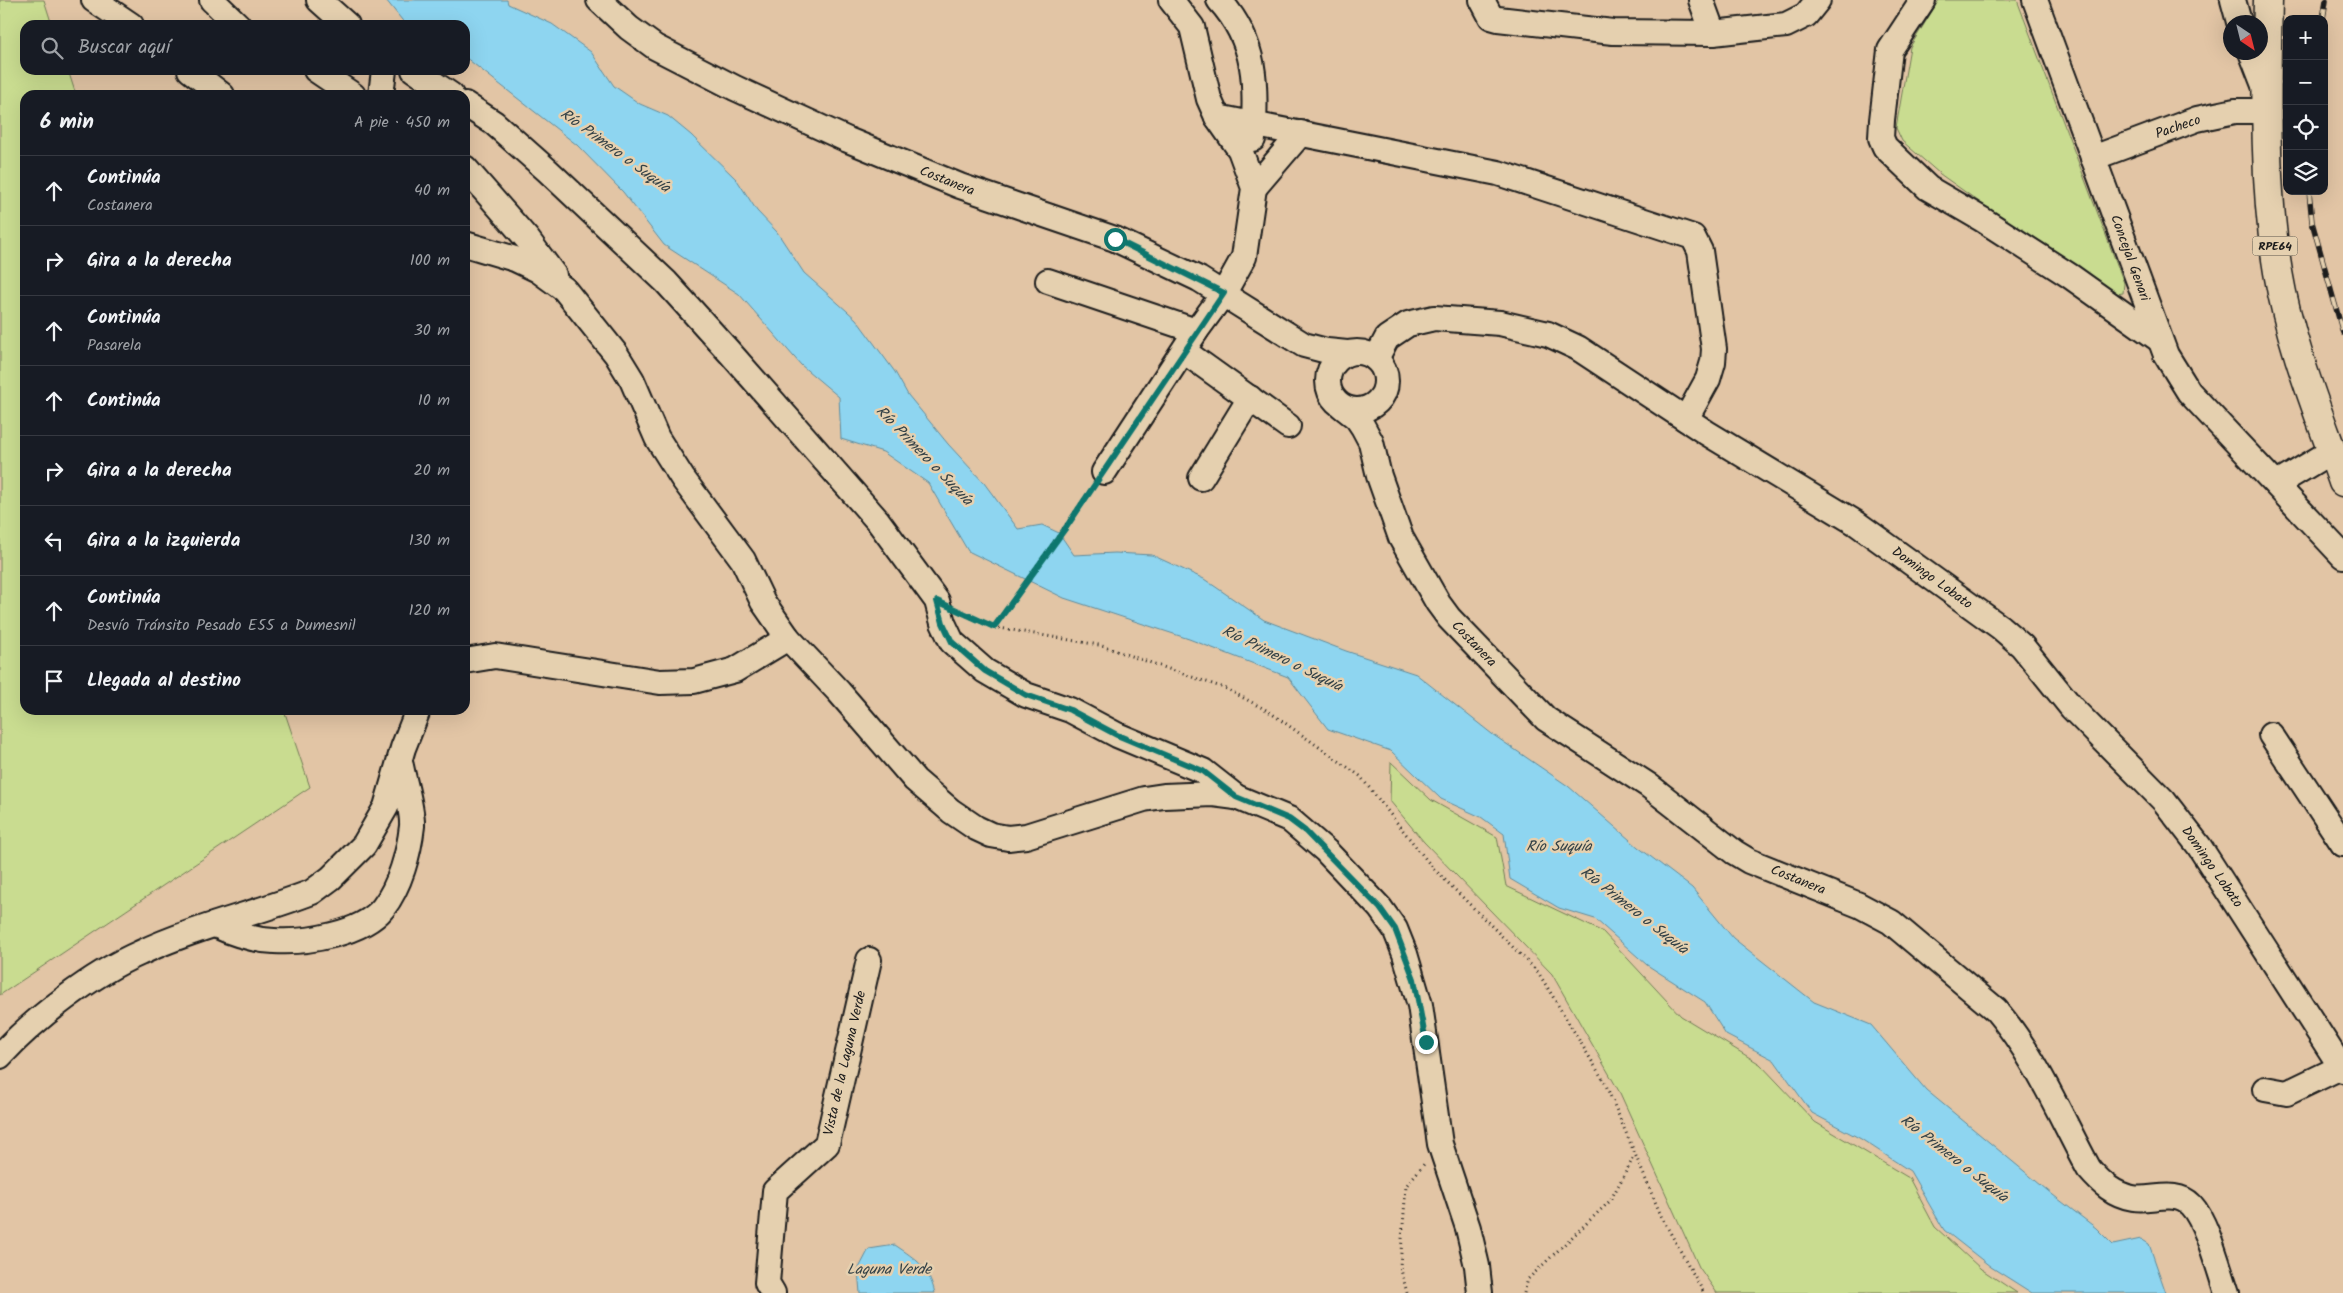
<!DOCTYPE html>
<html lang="es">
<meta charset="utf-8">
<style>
:root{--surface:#171b24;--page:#20242c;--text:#f1f3f6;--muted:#9ea1a6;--line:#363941}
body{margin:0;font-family:Kalam,sans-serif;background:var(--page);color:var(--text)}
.controls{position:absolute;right:15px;top:15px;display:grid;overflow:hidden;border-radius:10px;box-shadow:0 5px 20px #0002}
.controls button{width:45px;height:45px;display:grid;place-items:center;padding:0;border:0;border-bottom:1px solid var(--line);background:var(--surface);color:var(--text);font:25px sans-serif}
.compass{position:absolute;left:2223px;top:15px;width:45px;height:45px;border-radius:50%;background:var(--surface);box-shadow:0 5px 20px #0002;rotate:145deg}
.stop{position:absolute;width:15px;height:15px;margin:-11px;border:4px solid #0f766e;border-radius:50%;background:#fff}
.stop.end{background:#0f766e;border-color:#fff;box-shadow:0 1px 5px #0008}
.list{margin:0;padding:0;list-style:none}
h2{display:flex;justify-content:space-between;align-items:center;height:65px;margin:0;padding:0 20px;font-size:21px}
h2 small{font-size:16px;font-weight:400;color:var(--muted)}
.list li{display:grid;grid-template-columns:32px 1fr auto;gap:15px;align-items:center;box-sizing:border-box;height:70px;padding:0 20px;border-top:1px solid var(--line)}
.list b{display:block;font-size:19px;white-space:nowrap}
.list p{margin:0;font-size:16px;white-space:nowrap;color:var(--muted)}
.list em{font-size:16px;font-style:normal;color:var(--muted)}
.icon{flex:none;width:28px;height:28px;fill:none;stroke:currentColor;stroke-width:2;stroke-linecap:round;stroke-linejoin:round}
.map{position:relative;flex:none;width:2343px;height:1293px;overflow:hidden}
.search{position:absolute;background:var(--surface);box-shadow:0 5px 20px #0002;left:20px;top:20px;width:450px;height:55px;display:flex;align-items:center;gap:12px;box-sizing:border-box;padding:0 18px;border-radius:15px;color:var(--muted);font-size:19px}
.panel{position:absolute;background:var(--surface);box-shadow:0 5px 20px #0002;left:20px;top:90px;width:450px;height:625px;border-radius:15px}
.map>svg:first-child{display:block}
</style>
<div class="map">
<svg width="2343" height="1293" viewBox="0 0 2343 1293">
<rect width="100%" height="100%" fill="#e2c5a5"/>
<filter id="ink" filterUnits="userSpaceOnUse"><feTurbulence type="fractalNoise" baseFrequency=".02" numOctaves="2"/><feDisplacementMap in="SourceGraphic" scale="10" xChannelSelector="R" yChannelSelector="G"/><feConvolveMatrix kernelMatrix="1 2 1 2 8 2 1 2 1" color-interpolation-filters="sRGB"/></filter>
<g filter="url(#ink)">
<g fill="#c9dc90" stroke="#727c56">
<polygon points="0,0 44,0 52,25 25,25 25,70 68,70 76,95 25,95 25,710 284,710 310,787 0,995"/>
<polygon points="1939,0 2017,0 2124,283 2123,293 2110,295 1940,174 1902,141 1896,128 1910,47"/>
<polygon points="1391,762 1431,800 1497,837 1506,886 1603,932 1681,1016 1760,1064 1815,1122 1909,1178 1935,1227 1981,1269 2017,1293 1717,1293 1699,1267 1620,1093 1552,974 1424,842 1390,801"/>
</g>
<g fill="#8ed5f0" stroke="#608b9b">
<polygon points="386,0 507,0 508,4 552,24 591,52 614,86 640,104 668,116 691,135 737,180 757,211 777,232 804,273 856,319 895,372 908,395 948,444 984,483 1018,529 1042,525 1059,533 1074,555 1115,553 1152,555 1204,579 1264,620 1346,651 1416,674 1492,734 1568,786 1638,847 1692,888 1733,938 1814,1002 1871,1025 1926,1090 2053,1195 2096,1228 2113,1245 2141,1239 2149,1244 2166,1293 2032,1293 1991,1267 1944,1230 1910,1171 1861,1139 1812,1113 1774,1060 1726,1035 1705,1002 1647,965 1595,919 1559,908 1510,879 1504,834 1481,817 1441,799 1391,751 1328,729 1288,677 1189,639 1064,598 968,551 928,483 883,452 841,439 839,397 801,365 739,294 664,245 623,192 577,145 465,57 465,25 406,25"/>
<path d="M895,1245c22,15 33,21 40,48h-75l-2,-23 11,-21z"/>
</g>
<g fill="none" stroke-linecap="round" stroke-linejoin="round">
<g stroke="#1c1c1c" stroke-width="28">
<g id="minor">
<polyline points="94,0 131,25"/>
<polyline points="212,0 238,25"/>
<polyline points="319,0 347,25"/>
<polyline points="599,0 629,28 655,47 735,88 848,140 960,186 1115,239 1199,279 1304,345 1327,351 1347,353"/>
<path d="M1219,0c38,42 38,86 34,139"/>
<polyline points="1482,0 1491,17 1498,19 1613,32 1713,33 1786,25 1806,15 1818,0"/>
<polyline points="1701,0 1713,33"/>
<polyline points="1923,0 1890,50 1882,120 1881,138 1885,147 1928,188 1983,220 2070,276 2160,340"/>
<polyline points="2035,0 2166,355 2189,392 2343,556"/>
<polyline points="2233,0 2239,22"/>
<polyline points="2251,52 2265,88"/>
<polyline points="190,70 222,95"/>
<polyline points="316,70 353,95"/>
<polyline points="414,70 451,95"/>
<polyline points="381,95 384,70"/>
<polyline points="465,104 494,123 547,170 666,282 732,355 878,521 937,601 943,623 952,642 985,671 1026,695 1070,710 1117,735 1203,771 1236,797"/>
<polyline points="1217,117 1498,173 1693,237 1700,251 1714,349 1713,362 1708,379 1686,419"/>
<polyline points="2093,158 2197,119 2235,111 2266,111"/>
<polyline points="465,168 528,240 554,275"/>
<polyline points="1254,188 1301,133"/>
<polyline points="465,244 515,259 538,270 564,289 616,354 632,380 657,438 683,479 743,560 763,602 788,638 839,692 915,780 951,811 976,828 991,835 1008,838 1026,836 1144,799 1164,796 1213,794 1236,797 1289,819 1326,851 1380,908 1395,929 1405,954 1420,1005 1440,1144 1468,1228 1477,1266 1480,1293"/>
<polyline points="1048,281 1196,331"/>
<circle cx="1357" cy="381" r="29"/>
<polyline points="1185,352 1288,426"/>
<polyline points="1376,359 1387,338 1408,324 1434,318 1500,323 1548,334 1578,348 1707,433 1856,523 2000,627 2022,646 2072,708 2164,801 2199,846 2343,1070"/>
<path d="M1343,407l14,11 6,9 8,15 8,34 22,62 37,65 11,15 97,101 102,66 86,67 15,9 110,44 32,17 105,88c40,47 64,106 93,159 12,14 25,26 44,29 19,3 43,-9 58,7 16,17 28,65 36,88"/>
<polyline points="1104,472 1196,331 1224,293 1244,257 1254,188 1240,150 1217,117 1209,99 1192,27 1171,0"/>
<polyline points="1201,478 1250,398"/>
<polyline points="2277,484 2332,451"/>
<polyline points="465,661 495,656 660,682 694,681 735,670 788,638"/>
<polyline points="2271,735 2343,844"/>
<path d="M215,925c19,9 38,15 59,16 32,2 88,-7 109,-33 17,-22 26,-55 29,-82 1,-16 -8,-44 -11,-60"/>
<path d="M0,1056c35,-38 92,-82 140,-103 55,-26 115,-39 172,-61l19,-14 33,-33 22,-38 17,-59 15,-38"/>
<polyline points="2265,1089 2287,1093 2341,1067"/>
<polyline points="773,1293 767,1283 775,1191 827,1144 869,960"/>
</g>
</g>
<g stroke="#1c1c1c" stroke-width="31">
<path id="major" d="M2268,0c-2,91 -5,182 10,272 12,72 41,142 65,210"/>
</g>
<g stroke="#1c1c1c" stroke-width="3" stroke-dasharray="1 4" stroke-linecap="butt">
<polyline points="962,613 994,627 1099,645 1227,689 1268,711 1360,776 1432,867 1538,972 1605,1083 1662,1218 1704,1293"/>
<polyline points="994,627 1093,487"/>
<polyline points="1407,1293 1400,1266 1406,1186 1424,1164"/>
<polyline points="1524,1293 1528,1279 1610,1201 1635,1155"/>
</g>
<use href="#minor" stroke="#e5d0af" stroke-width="24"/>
<use href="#major" stroke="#e5d0af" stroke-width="28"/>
<g stroke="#1c1c1c" stroke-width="5.5">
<g id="rail">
<polyline points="2323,19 2326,0"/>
<polyline points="2309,191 2312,222 2343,333"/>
</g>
</g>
<use href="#rail" stroke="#e5d0af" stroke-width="4" stroke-dasharray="11" stroke-linecap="butt"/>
</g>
</g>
<g fill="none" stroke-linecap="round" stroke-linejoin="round" filter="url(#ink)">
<polyline stroke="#0f766e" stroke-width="6" points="1115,239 1224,293 1067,526 994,627 937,601 943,623 952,642 985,671 1026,695 1070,710 1117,735 1203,771 1236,797 1289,819 1305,831 1380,908 1395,929 1414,979 1426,1042"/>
</g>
<g text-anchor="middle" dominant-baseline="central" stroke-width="5" stroke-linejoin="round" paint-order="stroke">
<rect fill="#e5d0af" stroke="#585248" stroke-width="1" x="2252.5" y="236.5" width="45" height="19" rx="4"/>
<g font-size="12" font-weight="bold" fill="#1c1c1c">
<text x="2275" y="246">RPE64</text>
</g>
<g font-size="14" fill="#1c1c1c" stroke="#e5d0af">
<text transform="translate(2178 127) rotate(-19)">Pacheco</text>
<text transform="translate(947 181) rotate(22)">Costanera</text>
<text transform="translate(2130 258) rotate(70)">Concejal Genari</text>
<text transform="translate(1932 578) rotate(36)">Domingo Lobato</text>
<text transform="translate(1474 644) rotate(46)">Costanera</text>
<text transform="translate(2212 867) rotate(55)">Domingo Lobato</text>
<text transform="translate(1798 880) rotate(22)">Costanera</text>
<text transform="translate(845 1063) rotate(-77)">Vista de la Laguna Verde</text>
</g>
<g font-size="15" font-style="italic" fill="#334146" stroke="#e5d0af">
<text transform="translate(615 151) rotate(36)">Río Primero o Suquía</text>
<text transform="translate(924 456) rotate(46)">Río Primero o Suquía</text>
<text transform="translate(1282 659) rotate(26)">Río Primero o Suquía</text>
<text x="1559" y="847">Río Suquía</text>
<text transform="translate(1634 911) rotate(38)">Río Primero o Suquía</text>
<text transform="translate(1954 1159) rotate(38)">Río Primero o Suquía</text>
<text x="889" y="1270">Laguna Verde</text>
</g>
</g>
</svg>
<div class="controls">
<button>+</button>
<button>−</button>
<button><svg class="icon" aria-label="locate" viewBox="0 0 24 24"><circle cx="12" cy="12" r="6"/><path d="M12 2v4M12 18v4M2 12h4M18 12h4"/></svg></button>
<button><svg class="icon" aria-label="layers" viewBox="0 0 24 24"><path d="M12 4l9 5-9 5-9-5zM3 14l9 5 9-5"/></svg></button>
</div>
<svg class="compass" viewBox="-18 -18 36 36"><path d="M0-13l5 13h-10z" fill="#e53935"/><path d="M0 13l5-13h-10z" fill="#9ea1a6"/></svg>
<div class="stop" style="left:1115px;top:239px"></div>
<div class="stop end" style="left:1426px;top:1042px"></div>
<div class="search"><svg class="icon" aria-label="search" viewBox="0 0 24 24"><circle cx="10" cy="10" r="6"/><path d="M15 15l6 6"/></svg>Buscar aquí</div>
<section class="panel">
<h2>6 min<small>A pie · 450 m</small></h2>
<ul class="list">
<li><svg class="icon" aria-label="ahead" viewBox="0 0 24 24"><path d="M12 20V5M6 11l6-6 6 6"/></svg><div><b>Continúa</b><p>Costanera</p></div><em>40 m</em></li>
<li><svg class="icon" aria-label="right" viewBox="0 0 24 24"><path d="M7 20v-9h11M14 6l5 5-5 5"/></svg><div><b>Gira a la derecha</b></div><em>100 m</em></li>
<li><svg class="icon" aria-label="ahead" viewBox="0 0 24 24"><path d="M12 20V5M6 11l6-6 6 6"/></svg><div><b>Continúa</b><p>Pasarela</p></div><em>30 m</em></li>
<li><svg class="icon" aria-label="ahead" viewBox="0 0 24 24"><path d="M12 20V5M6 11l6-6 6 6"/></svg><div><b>Continúa</b></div><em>10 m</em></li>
<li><svg class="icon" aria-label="right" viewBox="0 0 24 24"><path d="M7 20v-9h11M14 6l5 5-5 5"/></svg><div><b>Gira a la derecha</b></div><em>20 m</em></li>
<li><svg class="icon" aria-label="left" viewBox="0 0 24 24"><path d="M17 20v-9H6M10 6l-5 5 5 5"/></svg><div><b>Gira a la izquierda</b></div><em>130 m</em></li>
<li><svg class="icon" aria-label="ahead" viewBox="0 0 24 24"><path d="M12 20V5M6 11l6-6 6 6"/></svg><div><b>Continúa</b><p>Desvío Tránsito Pesado E55 a Dumesnil</p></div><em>120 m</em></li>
<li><svg class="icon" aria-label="arrive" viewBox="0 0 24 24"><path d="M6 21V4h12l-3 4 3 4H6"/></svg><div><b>Llegada al destino</b></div></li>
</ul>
</section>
</div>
